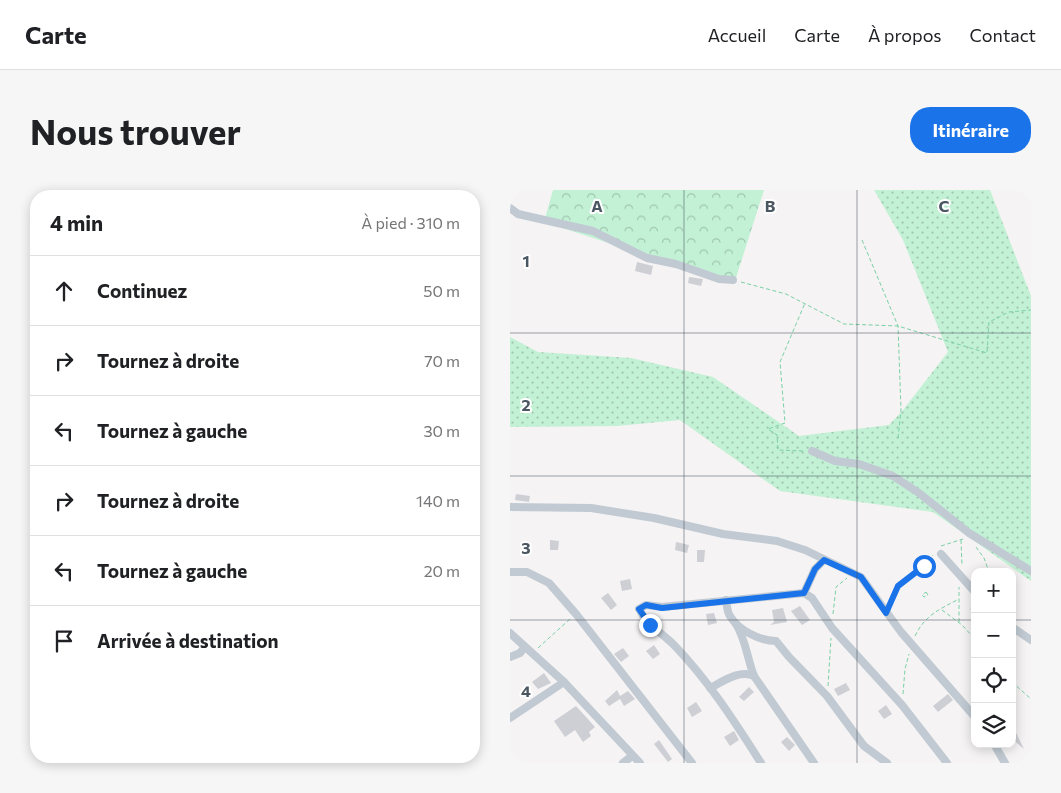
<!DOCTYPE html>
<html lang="fr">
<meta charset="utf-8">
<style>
:root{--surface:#fff;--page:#f6f6f6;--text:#202124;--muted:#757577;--line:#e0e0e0;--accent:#1a73e8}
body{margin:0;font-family:Commissioner,sans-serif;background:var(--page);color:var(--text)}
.controls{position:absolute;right:15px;bottom:15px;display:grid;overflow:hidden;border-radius:10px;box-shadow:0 2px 12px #0003}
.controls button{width:45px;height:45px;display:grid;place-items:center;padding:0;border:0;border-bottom:1px solid var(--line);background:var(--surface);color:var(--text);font:25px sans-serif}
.stop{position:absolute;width:15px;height:15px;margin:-11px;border:4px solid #1a73e8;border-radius:50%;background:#fff}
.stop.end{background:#1a73e8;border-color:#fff;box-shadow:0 1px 5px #0008}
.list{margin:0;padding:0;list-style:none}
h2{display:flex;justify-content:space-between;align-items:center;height:65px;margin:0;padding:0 20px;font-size:21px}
h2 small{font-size:16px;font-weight:400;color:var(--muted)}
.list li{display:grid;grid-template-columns:32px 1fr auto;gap:15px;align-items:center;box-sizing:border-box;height:70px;padding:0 20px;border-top:1px solid var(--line)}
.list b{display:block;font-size:19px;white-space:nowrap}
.list em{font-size:16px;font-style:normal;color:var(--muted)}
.icon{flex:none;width:28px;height:28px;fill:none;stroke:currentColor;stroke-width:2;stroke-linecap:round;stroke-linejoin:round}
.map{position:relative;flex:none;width:521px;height:573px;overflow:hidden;border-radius:20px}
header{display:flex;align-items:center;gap:30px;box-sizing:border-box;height:70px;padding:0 25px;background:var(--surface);border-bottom:1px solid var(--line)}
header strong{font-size:24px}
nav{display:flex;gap:28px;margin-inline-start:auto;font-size:18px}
.intro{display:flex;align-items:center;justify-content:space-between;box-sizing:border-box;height:120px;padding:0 30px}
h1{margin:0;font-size:35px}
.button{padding:12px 22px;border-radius:20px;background:var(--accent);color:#fff;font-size:18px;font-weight:700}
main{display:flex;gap:30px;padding:0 30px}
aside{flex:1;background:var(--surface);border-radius:20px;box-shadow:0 2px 12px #0003}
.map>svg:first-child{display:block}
</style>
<header>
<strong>Carte</strong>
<nav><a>Accueil</a><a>Carte</a><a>À propos</a><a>Contact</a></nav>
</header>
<div class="intro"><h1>Nous trouver</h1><a class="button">Itinéraire</a></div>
<main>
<aside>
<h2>4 min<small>À pied · 310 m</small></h2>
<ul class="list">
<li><svg class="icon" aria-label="ahead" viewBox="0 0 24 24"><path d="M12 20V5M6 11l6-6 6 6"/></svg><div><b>Continuez</b></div><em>50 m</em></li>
<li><svg class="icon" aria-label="right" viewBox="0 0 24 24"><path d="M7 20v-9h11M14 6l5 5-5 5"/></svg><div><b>Tournez à droite</b></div><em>70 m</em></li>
<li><svg class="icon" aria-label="left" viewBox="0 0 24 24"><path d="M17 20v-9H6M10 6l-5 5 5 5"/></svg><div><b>Tournez à gauche</b></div><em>30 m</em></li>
<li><svg class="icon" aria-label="right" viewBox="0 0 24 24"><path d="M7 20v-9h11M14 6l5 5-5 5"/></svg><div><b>Tournez à droite</b></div><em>140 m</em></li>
<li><svg class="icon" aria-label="left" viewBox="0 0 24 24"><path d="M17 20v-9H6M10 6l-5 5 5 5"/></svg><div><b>Tournez à gauche</b></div><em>20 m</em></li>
<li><svg class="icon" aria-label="arrive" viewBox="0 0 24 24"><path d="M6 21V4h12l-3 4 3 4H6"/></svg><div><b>Arrivée à destination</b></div></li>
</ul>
</aside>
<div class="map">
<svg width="521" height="573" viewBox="0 0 521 573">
<defs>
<pattern id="forest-crowns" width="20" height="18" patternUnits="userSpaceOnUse" patternTransform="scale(1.25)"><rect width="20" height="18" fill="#c3f1d5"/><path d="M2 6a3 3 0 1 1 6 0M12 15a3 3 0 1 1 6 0" fill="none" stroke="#a0c6b0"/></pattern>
<pattern id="park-dots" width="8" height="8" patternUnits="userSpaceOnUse" patternTransform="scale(1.25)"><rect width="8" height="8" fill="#c3f1d5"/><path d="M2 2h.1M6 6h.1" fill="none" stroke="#a0c6b0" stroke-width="1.8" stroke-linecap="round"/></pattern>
</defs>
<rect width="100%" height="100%" fill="#f5f3f3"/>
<polygon fill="url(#forest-crowns)" points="43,0 254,0 224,94 34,32"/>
<polygon fill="url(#park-dots)" points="364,0 480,0 521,106 521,391 423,322 270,301 170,230 107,236 0,237 0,147 28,162 121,168 203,187 289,246 379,235 393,220 438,162 393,50"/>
<g fill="#cdcfd5">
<polygon points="127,72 143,76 141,85 125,81"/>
<polygon points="179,87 193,89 191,96 178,93"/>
<polygon points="6,304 20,306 19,312 5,310"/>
<polygon points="40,350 49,351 48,360 40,360"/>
<polygon points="166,352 179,355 177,363 165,360"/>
<polygon points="187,360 195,360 194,372 187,372"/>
<polygon points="120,389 122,399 112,401 110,391"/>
<polygon points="98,403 107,415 101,420 91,408"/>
<polygon points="290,416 300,430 292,435 281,421"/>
<polygon points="273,418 277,432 260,435 264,432 262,420"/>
<polygon points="204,423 207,433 198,435 196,424"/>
<polygon points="144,455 150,464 143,469 136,461"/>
<polygon points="113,458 119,466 111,472 104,464"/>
<polygon points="34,483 41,493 28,499 22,492"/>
<polygon points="336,493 340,500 328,506 324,499"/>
<polygon points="239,497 244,502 234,511 229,507"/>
<polygon points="107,500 110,506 118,501 125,509 114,516 110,509 99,516 95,511"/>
<polygon points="438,504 443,510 428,522 423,516"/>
<polygon points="186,512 192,521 182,527 177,518"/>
<polygon points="376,515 382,524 374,529 368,521"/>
<polygon points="66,516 85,537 79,542 81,546 73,552 65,540 55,547 44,531"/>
<polygon points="502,535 514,559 502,549"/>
<polygon points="224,541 229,550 220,556 214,547"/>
<polygon points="277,547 285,555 279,561 271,552"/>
<polygon points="149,550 162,569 158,572 144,554"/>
</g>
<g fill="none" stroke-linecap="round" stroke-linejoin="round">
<g stroke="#7ad0a6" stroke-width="1" stroke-dasharray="4 2.5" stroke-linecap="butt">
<polyline points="352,50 388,136 391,220 388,249"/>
<polyline points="231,92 276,104 334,134 388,136 477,163 479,132 499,122 521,120"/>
<polyline points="293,261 268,260 267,245 258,239 275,233 270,172 295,113"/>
<polyline points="451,350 452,376"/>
<polyline points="431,356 453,349"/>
<polyline points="466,357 474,368 479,382"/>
<polygon points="416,402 418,405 414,407 412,405"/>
<polyline points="380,413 388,396 414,376 423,365"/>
<polyline points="432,420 452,435 465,449"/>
<polyline points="464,421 460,419 465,411"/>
<polyline points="323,424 326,397 337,388"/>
<polyline points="449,432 449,397"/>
<path d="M405,446c10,-21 25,-27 44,-37"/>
<polyline points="28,458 60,429"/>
<polyline points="502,492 521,509"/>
<polyline points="318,496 321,448"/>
<polyline points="393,504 395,479 399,464"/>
</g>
<g stroke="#c1cad2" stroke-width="8">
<polyline points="0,18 8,24 83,41 137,68 166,74 209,89 223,90"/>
<polyline points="302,261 325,271 349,274 383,286 409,303 459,343 521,381"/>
<polyline points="0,317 81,318 144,328 213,344 267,351 295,360 351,387 391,442 465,527"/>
<polyline points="431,364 465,402"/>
<polyline points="0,382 17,382 39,393 66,424 182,573"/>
<polyline points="294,403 305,379 314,370"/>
<path d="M216,410c1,5 1,12 4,16 8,14 30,25 46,25l13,16 38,39 37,50 23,17"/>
<path d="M226,434c10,16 11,34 18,52"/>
<polyline points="502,437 521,450"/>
<polyline points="0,443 54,492 130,573"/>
<polyline points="0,467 10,463 14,458"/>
<path d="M200,498c12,-6 30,-19 44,-12l60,87"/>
<polyline points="0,528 54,492"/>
<polyline points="484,554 495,573"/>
<polyline points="113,573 122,566"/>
<path d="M251,573c-26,-41 -53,-83 -87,-118 -13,-13 -27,-20 -35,-36l7,-4 16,2 142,-14 8,5 20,30 70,77 45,58"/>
</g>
</g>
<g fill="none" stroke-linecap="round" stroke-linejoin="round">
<polyline stroke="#1a73e8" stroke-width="6" points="140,435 129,419 136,415 152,418 294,403 305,379 314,370 351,387 376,423 388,396 414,376"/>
</g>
<path fill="none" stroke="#4a5661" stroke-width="1" stroke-opacity="0.55" d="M174,0v573M347,0v573M0,143h521M0,286h521M0,430h465M502,430h19"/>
<g font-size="16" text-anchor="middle" font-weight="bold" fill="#4a5661" stroke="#fff" stroke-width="4" stroke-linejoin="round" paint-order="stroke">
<text x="87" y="22">A</text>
<text x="260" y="22">B</text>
<text x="434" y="22">C</text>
<text x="16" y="77">1</text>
<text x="16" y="221">2</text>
<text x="16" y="364">3</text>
<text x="16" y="507">4</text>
</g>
</svg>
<div class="controls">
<button>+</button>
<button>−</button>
<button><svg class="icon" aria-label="locate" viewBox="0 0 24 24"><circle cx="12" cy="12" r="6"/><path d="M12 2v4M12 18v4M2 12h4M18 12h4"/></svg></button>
<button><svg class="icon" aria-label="layers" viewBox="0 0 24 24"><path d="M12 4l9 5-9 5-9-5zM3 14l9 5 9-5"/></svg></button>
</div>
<div class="stop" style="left:414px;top:376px"></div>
<div class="stop end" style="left:140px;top:435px"></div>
</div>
</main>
